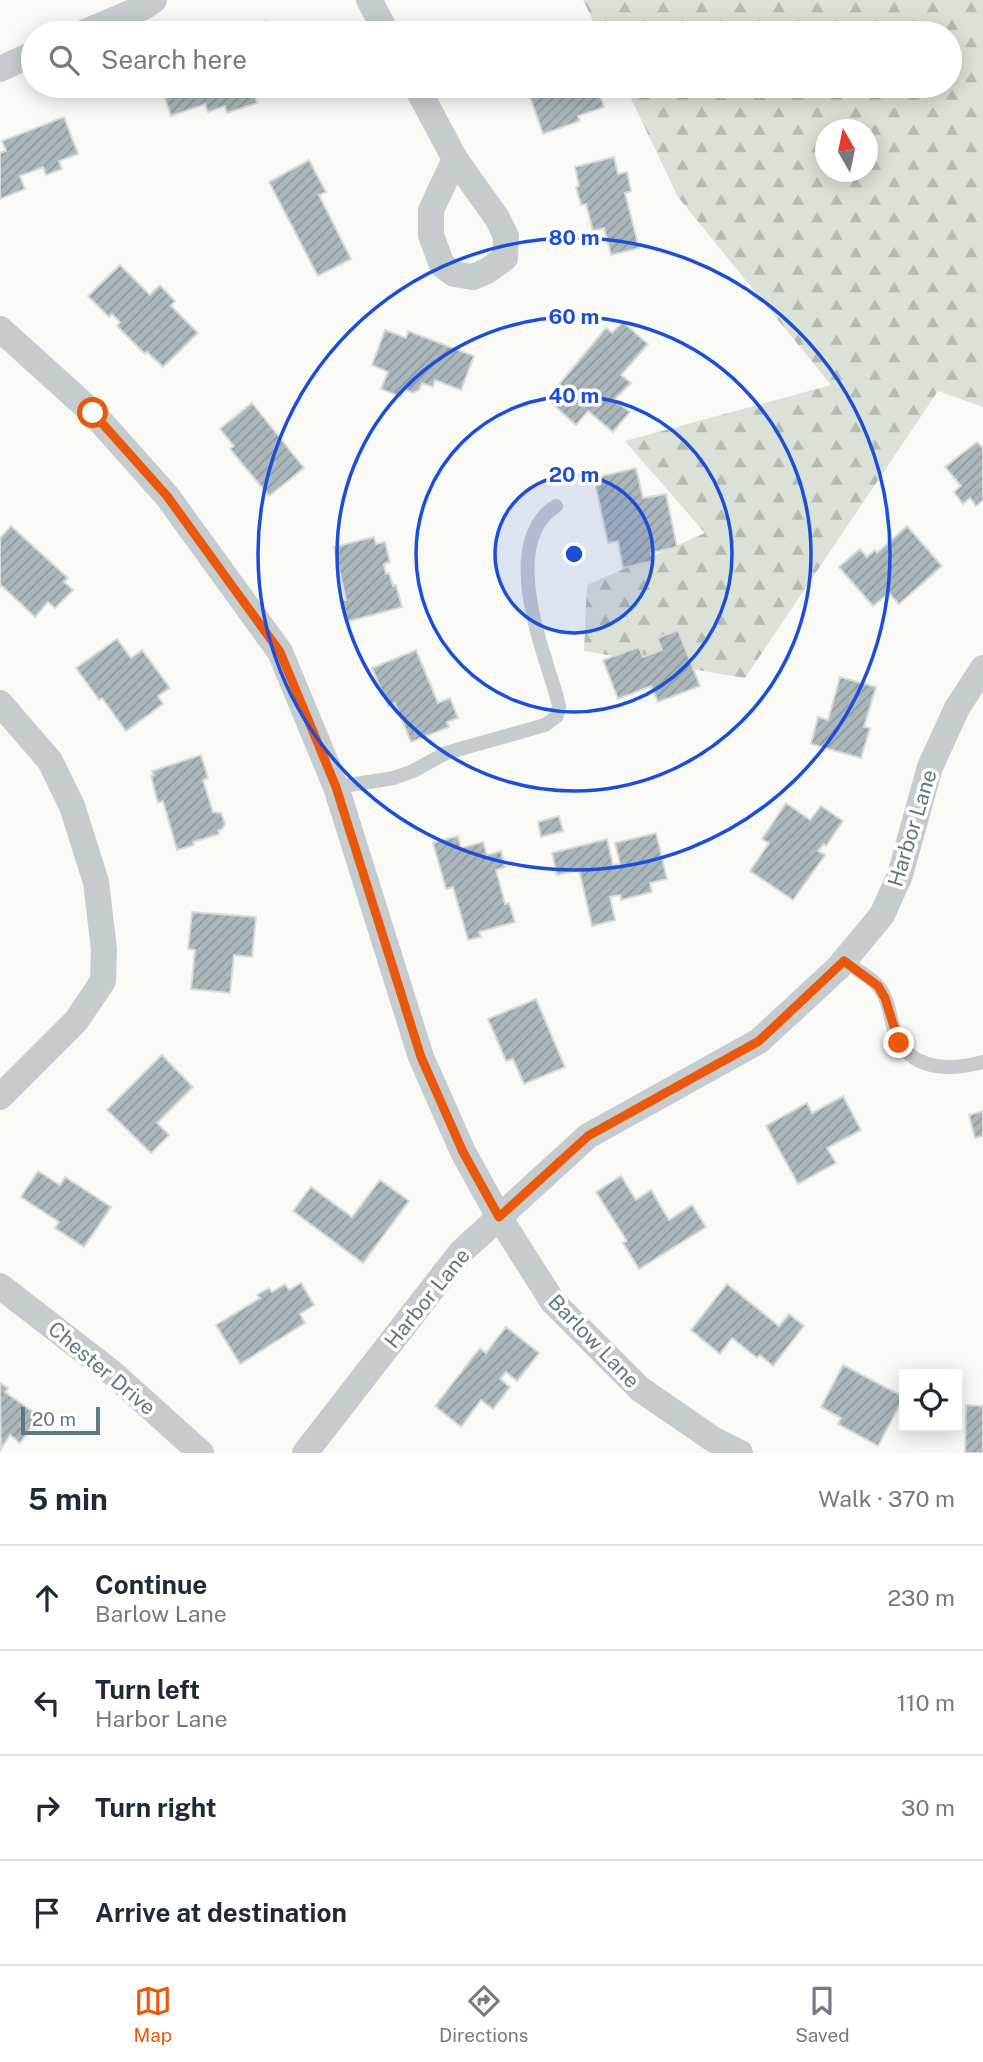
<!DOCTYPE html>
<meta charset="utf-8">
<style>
:root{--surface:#fff;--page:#f2f2f3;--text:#1f2937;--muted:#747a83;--line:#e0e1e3;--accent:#ea580c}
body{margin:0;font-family:"Public Sans",sans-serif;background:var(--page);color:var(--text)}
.controls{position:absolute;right:21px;bottom:21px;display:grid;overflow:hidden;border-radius:0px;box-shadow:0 4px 18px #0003}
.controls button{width:63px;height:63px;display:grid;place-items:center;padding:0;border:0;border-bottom:2px solid var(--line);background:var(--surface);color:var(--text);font:35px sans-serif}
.compass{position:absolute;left:815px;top:119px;width:63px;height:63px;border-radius:50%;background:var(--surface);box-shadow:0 4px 18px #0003;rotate:351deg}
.scale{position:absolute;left:21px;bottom:18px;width:79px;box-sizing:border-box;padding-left:7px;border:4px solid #617784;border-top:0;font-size:19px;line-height:24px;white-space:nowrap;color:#617784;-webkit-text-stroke:5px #fff;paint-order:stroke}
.stop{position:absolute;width:21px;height:21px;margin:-16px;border:5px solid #ea580c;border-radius:50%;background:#fff}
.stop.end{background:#ea580c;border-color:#fff;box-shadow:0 2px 7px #0008}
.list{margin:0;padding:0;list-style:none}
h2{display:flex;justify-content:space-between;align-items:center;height:91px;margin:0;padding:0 28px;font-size:30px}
h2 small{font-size:23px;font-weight:400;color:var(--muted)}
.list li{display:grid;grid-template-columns:46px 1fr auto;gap:21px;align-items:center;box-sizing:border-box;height:105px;padding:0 28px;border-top:2px solid var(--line)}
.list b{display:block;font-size:26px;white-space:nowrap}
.list p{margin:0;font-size:23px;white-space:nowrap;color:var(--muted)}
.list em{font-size:23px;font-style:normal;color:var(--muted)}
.icon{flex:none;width:38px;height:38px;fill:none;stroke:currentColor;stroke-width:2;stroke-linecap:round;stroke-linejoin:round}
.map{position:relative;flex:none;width:983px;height:1453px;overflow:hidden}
.search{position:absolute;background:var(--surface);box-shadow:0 4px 18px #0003;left:21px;right:21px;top:21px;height:77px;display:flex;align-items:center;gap:18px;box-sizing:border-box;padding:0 24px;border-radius:38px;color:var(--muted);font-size:26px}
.sheet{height:511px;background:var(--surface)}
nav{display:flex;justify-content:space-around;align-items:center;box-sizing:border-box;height:98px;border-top:2px solid var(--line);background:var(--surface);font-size:19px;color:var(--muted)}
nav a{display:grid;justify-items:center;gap:4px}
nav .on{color:var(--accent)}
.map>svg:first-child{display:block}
</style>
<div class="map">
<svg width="983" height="1453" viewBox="0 0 983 1453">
<defs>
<pattern id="forest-firs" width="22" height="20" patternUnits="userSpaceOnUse" patternTransform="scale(1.75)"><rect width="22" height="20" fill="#dbe1d6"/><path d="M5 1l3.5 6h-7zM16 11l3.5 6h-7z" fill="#b5bbb3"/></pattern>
<pattern id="building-hatch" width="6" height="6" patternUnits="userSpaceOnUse" patternTransform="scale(1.75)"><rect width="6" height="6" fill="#acb7bc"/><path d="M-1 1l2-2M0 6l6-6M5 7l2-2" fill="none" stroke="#8f9a9e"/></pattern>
</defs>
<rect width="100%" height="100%" fill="#f9f9f6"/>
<path fill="url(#forest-firs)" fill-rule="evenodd" d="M583,0h400v407l-45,-16 -193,287 -161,-27 3,-66 118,-52 -80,-92 206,-56 -153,-188 -53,-111h325v-53h-351zM825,130h42v42h-42z"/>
<g fill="url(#building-hatch)" stroke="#dadad8" stroke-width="2">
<polygon points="267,21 271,33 235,33"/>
<polygon points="161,86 262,86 262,90 254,93 257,103 227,113 225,106 208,112 205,104 171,116"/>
<polygon points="523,86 597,86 604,107 578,116 580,121 543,134 527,88 524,89"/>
<polygon points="64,117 78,154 59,161 62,169 46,175 43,167 20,176 25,189 0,199 0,153 6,151 2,141"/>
<polygon points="614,157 618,174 627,172 631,191 625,193 639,248 611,255 604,228 593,231 586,204 581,205 576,187 579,186 575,167"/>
<polygon points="309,160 326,192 319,195 351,259 318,276 269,182"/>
<polygon points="120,265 150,295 160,285 175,301 171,306 198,333 163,367 147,352 145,354 117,326 120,322 112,314 109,317 88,296"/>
<polygon points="623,322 648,344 621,375 631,383 614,400 630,412 613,432 588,411 576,425 547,399 606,328 612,333"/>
<polygon points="385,330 406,338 408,331 474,356 461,390 435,380 433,387 422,383 419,390 413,393 404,389 401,397 381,389 388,372 372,365"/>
<polygon points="252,403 304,468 269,496 230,449 234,446 220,429"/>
<polygon points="977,442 982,447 983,446 983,500 976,506 970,498 963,504 954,492 961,486 945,467"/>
<polygon points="636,468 643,498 666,494 677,547 651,553 653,561 623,568 618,541 608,543 594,478"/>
<polygon points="11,526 68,578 64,582 73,590 55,608 48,602 35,617 1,585 0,587 0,538"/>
<polygon points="907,526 942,566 899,604 889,593 873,606 839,567 860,549 867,557 875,550 877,553"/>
<polygon points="374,537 376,544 385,542 390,562 384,564 386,574 389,573 393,586 396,585 402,607 346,622 340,601 346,600 334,547"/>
<polygon points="678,630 700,686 658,702 651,686 618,699 603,660 639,647 643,657 662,650 657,638"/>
<polygon points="117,639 131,658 142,650 170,688 158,696 163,704 126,731 102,698 99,700 76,668"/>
<polygon points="416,650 438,703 450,698 458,718 447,722 449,727 411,742 395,703 388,706 372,668"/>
<polygon points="840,677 876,687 864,727 870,728 861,758 811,744 818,717 828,720"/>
<polygon points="201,755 208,778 203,780 213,812 221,813 225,824 222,829 218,831 219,834 193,842 194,845 177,850 163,801 158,803 151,776 154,775 152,771"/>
<polygon points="786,803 810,820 821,806 843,821 826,846 824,844 818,851 825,855 793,900 750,871 769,843 762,839"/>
<polygon points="559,816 563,831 541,837 538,822"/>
<polygon points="656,833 667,879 650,883 652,892 621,900 620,895 610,897 615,920 592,926 579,870 557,875 552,853 607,839 613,865 620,864 615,843"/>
<polygon points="458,836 461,848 483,842 487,855 501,851 505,867 496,870 505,904 509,903 515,922 479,932 481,937 468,940 453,887 446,889 433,843"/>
<polygon points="192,912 256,917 252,957 234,955 230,993 191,989 195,950 188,949"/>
<polygon points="536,999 565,1067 524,1084 513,1059 506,1061 488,1019"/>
<polygon points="162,1055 193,1087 157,1123 169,1135 151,1153 107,1110"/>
<polygon points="843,1096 861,1130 827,1148 836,1163 798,1184 766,1126 807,1103 812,1113"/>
<polygon points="983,1111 983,1136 975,1138 969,1115"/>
<polygon points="38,1171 60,1185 65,1177 111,1207 84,1247 55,1228 59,1222 21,1197"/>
<polygon points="621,1176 636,1200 651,1190 669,1220 692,1205 706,1227 639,1269 623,1243 627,1241 596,1192"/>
<polygon points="380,1180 409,1201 363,1263 293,1211 311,1187 352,1217"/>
<polygon points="301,1283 314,1305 300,1314 305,1323 240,1364 216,1325 260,1298 257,1295 269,1288 272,1292 285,1284 289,1290"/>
<polygon points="727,1284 779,1326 789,1314 804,1326 773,1366 760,1355 757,1358 732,1338 720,1354 691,1330"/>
<polygon points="506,1327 539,1353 517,1381 506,1372 500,1379 510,1387 493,1409 481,1400 461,1427 435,1406 480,1348 486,1353"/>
<polygon points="843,1365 904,1397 878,1446 838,1424 841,1418 821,1407"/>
<polygon points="0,1383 8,1388 5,1392 39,1416 20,1443 10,1435 1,1449"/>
<polygon points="966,1405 983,1406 983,1453 965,1453"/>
</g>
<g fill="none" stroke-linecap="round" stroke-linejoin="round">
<g stroke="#c6cbce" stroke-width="14">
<path d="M336,787l58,-9 19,-7 33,-18 99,-28 12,-9 2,-10 -3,-12c-14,-47 -49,-134 -12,-178 3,-4 8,-7 12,-10"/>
<path d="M844,961c11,8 26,15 35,26 10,13 11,31 16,46 14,38 55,38 88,29"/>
</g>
<g stroke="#c6cbce" stroke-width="26">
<polyline points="369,0 387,33"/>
<polyline points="83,33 144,7 154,0"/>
<polyline points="0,69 33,54"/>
<polyline points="416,86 455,159"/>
<polygon points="455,159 497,218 506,236 505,258 487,271 473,277 454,274 442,265 431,235 431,210"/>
<polyline points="0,329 93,413 167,496 280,652 336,787 421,1057 463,1152 499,1217 553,1302 640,1389 714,1440 740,1453"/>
<polyline points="0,703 50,761 72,806 96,882 104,949 103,981 76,1021 0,1097"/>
<polyline points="0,1286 110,1371 201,1453"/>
<polyline points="305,1453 461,1252 588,1136 759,1041 838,968 882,915 900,875 930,767 957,708 983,668"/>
</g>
</g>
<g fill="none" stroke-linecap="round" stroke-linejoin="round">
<polyline stroke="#ea580c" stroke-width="9" points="93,413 167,496 280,652 336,787 421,1057 463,1152 499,1217 588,1136 759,1041 844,961 878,986 885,998 899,1043"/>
</g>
<circle cx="574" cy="554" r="79" fill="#1d4ed8" fill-opacity=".12"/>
<g fill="none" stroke="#1d4ed8" stroke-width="3.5">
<circle cx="574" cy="554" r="79"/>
<circle cx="574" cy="554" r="158"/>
<circle cx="574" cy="554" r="237"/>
<circle cx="574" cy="554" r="316"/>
</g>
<g text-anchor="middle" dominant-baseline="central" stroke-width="7" stroke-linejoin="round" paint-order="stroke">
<g font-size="21" fill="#617784" stroke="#fff">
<text transform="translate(912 828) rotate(-73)">Harbor Lane</text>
<text transform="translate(427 1298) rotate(-51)">Harbor Lane</text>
<text transform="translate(594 1341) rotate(46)">Barlow Lane</text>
<text transform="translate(102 1368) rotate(40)">Chester Drive</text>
</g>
</g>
<circle cx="574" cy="554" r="10" fill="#1d4ed8" stroke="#fff" stroke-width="3.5"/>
<g font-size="21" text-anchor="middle" font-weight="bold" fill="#1d4ed8" stroke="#fff" stroke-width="7" stroke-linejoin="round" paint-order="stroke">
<text x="574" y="245">80 m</text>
<text x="574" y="324">60 m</text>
<text x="574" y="403">40 m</text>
<text x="574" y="482">20 m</text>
</g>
</svg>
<div class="controls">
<button><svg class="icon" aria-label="locate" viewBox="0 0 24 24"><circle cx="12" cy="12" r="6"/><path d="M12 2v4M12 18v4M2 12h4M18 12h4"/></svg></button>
</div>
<svg class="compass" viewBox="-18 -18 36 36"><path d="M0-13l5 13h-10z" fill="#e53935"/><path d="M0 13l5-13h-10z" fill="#747a83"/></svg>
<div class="scale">20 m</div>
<div class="stop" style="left:93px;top:413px"></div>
<div class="stop end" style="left:899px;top:1043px"></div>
<div class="search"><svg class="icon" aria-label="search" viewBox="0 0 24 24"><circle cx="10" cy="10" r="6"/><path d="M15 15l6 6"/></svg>Search here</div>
</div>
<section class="sheet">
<h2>5 min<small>Walk · 370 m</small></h2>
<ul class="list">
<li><svg class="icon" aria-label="ahead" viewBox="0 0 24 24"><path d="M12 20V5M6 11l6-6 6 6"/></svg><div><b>Continue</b><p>Barlow Lane</p></div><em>230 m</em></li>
<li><svg class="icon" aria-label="left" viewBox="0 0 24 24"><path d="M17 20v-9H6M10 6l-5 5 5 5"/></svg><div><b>Turn left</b><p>Harbor Lane</p></div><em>110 m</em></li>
<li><svg class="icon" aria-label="right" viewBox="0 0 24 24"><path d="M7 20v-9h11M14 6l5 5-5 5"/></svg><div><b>Turn right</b></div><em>30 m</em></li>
<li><svg class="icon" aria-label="arrive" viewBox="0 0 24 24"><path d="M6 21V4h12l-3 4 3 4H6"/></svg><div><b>Arrive at destination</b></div></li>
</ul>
</section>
<nav>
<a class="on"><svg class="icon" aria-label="map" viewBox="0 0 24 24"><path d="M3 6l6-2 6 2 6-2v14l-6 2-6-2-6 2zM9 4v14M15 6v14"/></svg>Map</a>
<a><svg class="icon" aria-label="directions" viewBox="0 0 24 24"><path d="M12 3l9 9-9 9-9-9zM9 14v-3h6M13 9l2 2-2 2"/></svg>Directions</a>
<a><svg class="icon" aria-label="saved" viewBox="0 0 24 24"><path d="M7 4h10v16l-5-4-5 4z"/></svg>Saved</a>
</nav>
